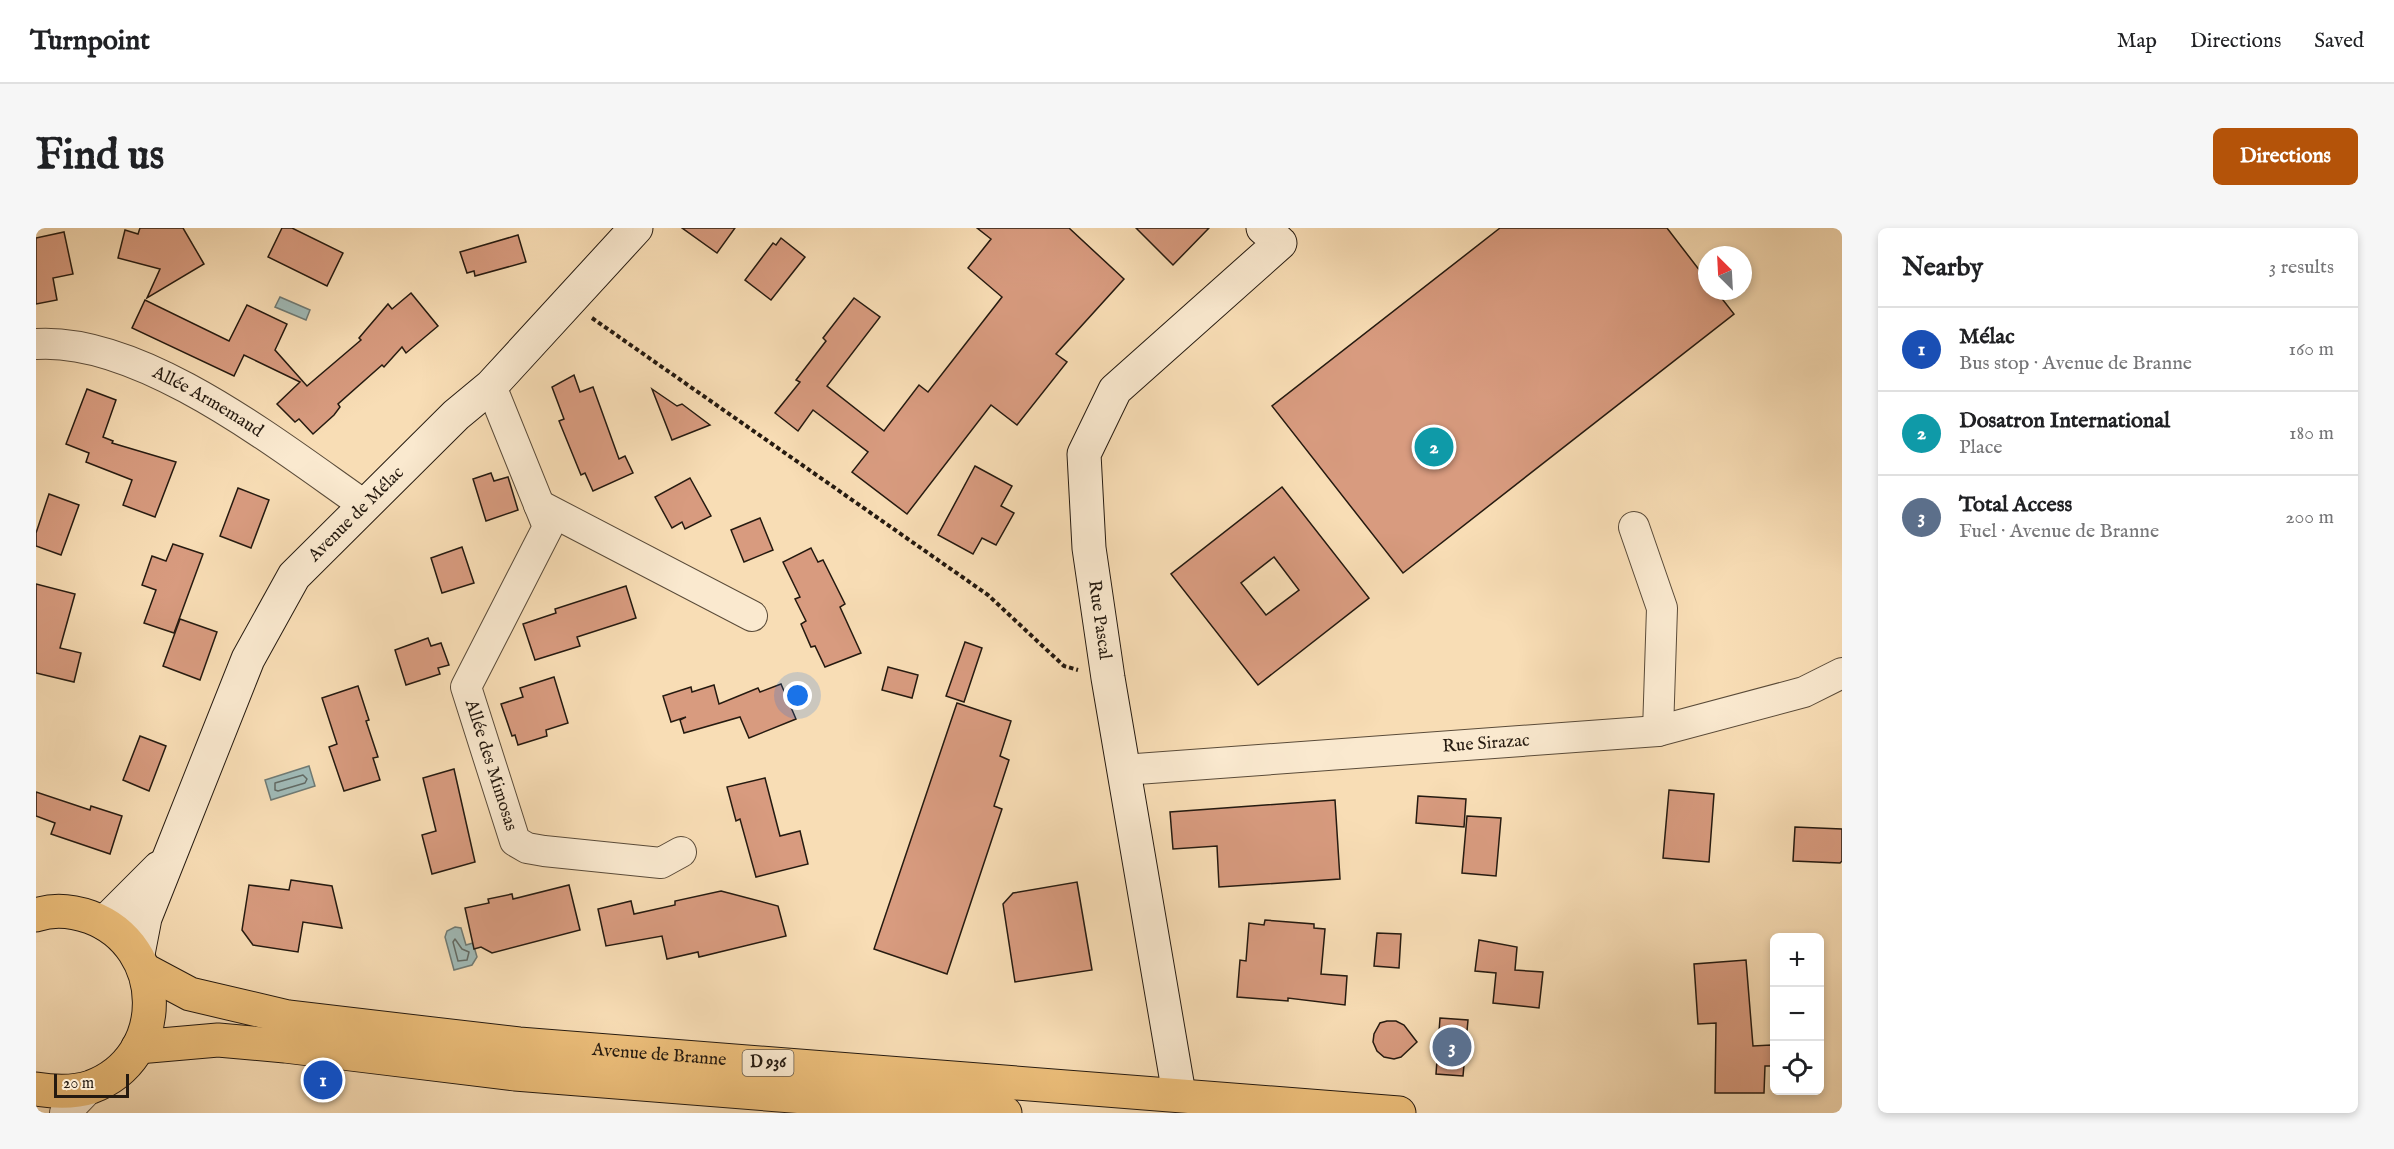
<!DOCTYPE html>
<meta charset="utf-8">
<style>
:root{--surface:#fff;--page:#f6f6f6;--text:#202124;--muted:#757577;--line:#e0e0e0;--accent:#b45309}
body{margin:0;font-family:"IM FELL English",serif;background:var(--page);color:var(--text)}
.controls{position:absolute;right:18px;bottom:18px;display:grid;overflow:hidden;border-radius:9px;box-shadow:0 3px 9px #0003}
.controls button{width:54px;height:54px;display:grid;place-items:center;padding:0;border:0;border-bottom:2px solid var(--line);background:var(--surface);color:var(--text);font:30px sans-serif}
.compass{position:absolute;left:1662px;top:18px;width:54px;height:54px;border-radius:50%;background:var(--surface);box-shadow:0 3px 9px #0003;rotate:336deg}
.scale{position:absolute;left:18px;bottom:15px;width:75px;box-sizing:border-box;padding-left:6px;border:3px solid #251a10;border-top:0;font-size:16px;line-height:21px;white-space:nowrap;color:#251a10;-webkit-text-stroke:4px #fae9cf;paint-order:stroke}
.you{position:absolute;left:762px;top:468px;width:21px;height:21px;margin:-15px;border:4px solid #fff;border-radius:50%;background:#1a73e8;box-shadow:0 0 0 9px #1a73e833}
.badge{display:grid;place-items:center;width:39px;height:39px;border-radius:50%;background:var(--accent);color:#fff;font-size:20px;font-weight:700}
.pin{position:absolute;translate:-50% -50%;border:3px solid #fff;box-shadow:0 2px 6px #0006}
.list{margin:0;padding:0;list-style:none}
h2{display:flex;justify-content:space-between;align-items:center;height:78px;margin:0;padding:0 24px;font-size:26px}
h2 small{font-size:20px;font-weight:400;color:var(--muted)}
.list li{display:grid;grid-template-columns:39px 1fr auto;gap:18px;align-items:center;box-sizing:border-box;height:84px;padding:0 24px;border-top:2px solid var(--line)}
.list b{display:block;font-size:22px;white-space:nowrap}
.list p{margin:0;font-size:20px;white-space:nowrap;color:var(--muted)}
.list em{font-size:20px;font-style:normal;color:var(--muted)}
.icon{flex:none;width:33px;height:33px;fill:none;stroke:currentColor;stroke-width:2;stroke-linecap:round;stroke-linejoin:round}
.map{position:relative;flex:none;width:1806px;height:885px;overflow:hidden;border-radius:9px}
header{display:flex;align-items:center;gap:36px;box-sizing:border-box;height:84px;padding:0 30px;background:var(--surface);border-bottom:2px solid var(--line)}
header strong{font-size:28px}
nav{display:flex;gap:33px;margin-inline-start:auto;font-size:21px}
.intro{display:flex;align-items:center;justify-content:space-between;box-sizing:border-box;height:144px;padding:0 36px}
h1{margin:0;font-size:42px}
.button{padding:15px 27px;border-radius:9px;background:var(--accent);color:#fff;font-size:21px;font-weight:700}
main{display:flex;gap:36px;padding:0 36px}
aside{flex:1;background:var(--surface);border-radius:9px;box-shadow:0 3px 9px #0003}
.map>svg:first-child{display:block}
</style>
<header>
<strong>Turnpoint</strong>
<nav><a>Map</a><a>Directions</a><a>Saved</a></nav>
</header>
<div class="intro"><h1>Find us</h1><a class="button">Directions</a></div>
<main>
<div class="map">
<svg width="1806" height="885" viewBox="0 0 1806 885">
<rect width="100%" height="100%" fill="#f8ddb5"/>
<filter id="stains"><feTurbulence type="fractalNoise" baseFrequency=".00333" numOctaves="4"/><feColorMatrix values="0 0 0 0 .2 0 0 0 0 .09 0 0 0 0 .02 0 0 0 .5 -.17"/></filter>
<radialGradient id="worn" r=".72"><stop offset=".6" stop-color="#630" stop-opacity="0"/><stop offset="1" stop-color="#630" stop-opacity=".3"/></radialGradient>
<g fill="#a0bab7" stroke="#6f7a74" stroke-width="1.5">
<polygon points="244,69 274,82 270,92 239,79"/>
<polygon points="273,538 279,558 235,572 229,552"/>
<polygon points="419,699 425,700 430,717 437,715 441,729 436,737 418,742 409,709 411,703"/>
</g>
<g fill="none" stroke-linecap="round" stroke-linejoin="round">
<g stroke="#626a64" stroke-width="1.5">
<polygon points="267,547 271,551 269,555 242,563 239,562 239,555"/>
<polygon points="419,711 426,721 433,724 431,732 422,733 417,714"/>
</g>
</g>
<g fill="#d89b7f" stroke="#251a10" stroke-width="1.5" fill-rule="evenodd">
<polygon points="104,0 147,0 168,36 111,70 124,41 82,30 89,2 102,6"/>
<polygon points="246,0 256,0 307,25 291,58 232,29"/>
<polygon points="646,0 699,0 681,25"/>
<polygon points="941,0 1033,0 1088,51 1020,126 1031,134 981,197 955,177 871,286 816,244 832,224 777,182 762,203 739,185 764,154 760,152 790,113 787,110 818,70 844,89 791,158 848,203 883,157 892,164 966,69 932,40 955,11"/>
<polygon points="1100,0 1173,0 1137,37"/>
<polygon points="1464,0 1631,0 1671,52 1671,63 1680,63 1698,86 1367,345 1236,178"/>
<polygon points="28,4 37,46 17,50 21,72 0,76 0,10"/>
<polygon points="482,7 490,34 439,48 438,43 431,45 424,24"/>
<polygon points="745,10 769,29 735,72 709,52 737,15 740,17"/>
<polygon points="375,65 402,98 370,125 366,119 348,139 346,137 302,176 304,179 298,187 277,206 263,191 259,194 241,176 264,154 208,127 198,148 96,100 109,72 193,113 211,77 251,96 239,122 271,158 325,112 323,110 352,76 356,81"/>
<polygon points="538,147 544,164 557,159 583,231 589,228 597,245 557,263 549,245 545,247 523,193 528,191 516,159"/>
<polygon points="51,161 80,172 67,209 77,213 76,215 140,234 119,289 87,277 96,252 50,234 53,225 30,216"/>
<polygon points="616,161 641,178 646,176 674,197 636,212"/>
<polygon points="939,238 976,258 965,278 978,285 960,317 946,310 937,326 902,307"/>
<polygon points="455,245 458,253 472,249 482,282 450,293 437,251"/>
<polygon points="654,250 675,288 649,301 646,294 636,300 619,269"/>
<path d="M1246,259l87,111 -111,87 -87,-111zM1238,329l25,33 -33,25 -25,-32z"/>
<polygon points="202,260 233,272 215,320 184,308"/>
<polygon points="13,266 43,277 25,327 0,318 0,305"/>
<polygon points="724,290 737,322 708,334 695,302"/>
<polygon points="137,316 167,326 138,405 108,395 120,362 106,357 116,328 130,333"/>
<polygon points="426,319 438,355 406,365 395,330"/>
<polygon points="775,320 782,334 787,332 809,376 804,379 825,425 789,439 779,418 775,419 765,396 770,393 759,371 764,369 747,334"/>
<polygon points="0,356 39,366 24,420 45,425 38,454 0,445"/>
<polygon points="590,358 600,390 541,409 544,418 499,432 487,396 520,385 519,381"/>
<polygon points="144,391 181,404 164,452 127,438"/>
<polygon points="392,410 395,418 405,415 413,437 402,440 404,446 370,457 359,422"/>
<polygon points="929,414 946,420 928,474 910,468"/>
<polygon points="852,439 882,447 876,470 846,462"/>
<polygon points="518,449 532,495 510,502 511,508 482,517 479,507 476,508 465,476 487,469 484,460"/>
<polygon points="745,456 760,491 713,510 704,489 648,505 644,492 650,489 635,494 627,468 655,459 656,464 678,457 683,476 722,460 724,464"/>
<polygon points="322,458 333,492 330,493 342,529 337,530 344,552 308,563 293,519 301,516 286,470"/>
<polygon points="921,475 975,493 964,528 973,532 958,578 966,581 911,746 838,721"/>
<polygon points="104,508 130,518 113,563 87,552"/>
<polygon points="418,541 439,634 396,646 386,607 400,603 387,550"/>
<polygon points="729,550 744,608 764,603 772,636 720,649 704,591 700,593 691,559"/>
<polygon points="1633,562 1678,566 1673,634 1627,630"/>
<polygon points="0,564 54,582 55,578 86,588 74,626 15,606 19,595 0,588"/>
<polygon points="1382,568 1430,571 1428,599 1380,595"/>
<polygon points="1299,572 1304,651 1183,659 1181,618 1137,621 1134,584"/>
<polygon points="1431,588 1465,590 1460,648 1426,645"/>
<polygon points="1759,599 1806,601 1806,633 1804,635 1757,633"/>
<polygon points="255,652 296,658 306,700 267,694 262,724 217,717 206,702 213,657 253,662"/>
<polygon points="1041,654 1056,742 979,754 967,676 977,665"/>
<polygon points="533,657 544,702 456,725 445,719 438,721 429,680 453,675 452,671 476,666 477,671"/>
<polygon points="685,663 742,678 750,708 663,729 662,724 631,731 626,708 570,718 562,681 595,673 598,686 639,677 639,673"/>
<polygon points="1229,692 1278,696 1278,700 1289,701 1285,746 1311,748 1309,777 1252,770 1252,773 1201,769 1204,732 1210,733 1213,695 1228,697"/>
<polygon points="1341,705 1365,706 1363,740 1338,738"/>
<polygon points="1443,712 1481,719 1479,742 1507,744 1503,780 1457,775 1460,745 1439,743"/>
<polygon points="1710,732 1717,818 1735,817 1735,838 1729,838 1728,865 1679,865 1680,795 1662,796 1658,736"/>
<polygon points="1404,790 1432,792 1427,848 1400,846"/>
<polygon points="1351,793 1360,793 1368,797 1381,814 1365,829 1358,831 1348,829 1341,823 1337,814 1338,806 1344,795"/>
</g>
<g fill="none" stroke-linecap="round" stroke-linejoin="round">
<g stroke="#5a4b39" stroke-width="32">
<g id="street">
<path id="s1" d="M0,116c106,-7 243,102 328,161"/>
<path id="s2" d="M455,158l57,141 -82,160 49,154 12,7 17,3 117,12 20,-11"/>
<polyline points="503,277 716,388"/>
<polyline points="1598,299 1626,380 1622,503"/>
<path id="s3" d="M1087,542l535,-39 146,-39 38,-19"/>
<polyline points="29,885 54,859"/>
</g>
</g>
<g stroke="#251a10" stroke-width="35">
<g id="secondary">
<polyline points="68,695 123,640"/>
<path id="s4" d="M102,726l7,-36 103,-259 46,-83 162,-161 35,-29 145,-158"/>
<polyline points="1143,866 1072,450 1053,320 1048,226 1079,162 1244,15 1227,0"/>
</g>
</g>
<g stroke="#251a10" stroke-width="35">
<g id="primary">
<path d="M0,687c17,-6 37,-4 54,2 78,29 80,141 1,170 -18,6 -37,5 -55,2"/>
<path id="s5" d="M109,742l45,24 98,23 231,27 880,69"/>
<polyline points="102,819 182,812 249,818 479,846 969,885"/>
</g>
</g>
<polyline stroke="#251a10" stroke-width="4" stroke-dasharray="4.5 3" stroke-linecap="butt" points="556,90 952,367 1028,438 1042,442"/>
<use href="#street" stroke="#fae9cf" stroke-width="30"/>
<use href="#secondary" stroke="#fae9cf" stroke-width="33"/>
<use href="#primary" stroke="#ecbe7a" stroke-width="33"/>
</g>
<g text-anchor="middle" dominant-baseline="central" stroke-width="4.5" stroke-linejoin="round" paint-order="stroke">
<rect fill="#fae9cf" stroke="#655849" stroke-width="1.5" x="706.5" y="822" width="51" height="26" rx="4.5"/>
<g font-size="16" font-weight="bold" fill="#251a10">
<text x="732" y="835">D 936</text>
</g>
<g font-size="18" fill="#251a10" stroke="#fae9cf">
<text stroke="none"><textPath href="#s1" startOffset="184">Allée Armemaud</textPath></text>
<text stroke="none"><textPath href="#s4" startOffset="498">Avenue de Mélac</textPath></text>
<text transform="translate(1063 392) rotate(82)">Rue Pascal</text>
<text stroke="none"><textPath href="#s3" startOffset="364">Rue Sirazac</textPath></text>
<text stroke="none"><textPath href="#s2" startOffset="414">Allée des Mimosas</textPath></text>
<text stroke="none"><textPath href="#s5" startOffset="525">Avenue de Branne</textPath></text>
</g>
</g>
<rect width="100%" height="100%" filter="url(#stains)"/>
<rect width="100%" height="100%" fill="url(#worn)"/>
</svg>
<div class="controls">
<button>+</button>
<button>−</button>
<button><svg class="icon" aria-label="locate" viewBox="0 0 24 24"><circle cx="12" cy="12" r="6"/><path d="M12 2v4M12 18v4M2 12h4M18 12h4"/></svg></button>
</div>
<svg class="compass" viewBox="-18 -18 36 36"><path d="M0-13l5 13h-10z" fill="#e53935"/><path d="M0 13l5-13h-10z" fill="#757577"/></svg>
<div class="scale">20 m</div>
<div class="you"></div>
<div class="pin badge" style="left:287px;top:852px;background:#1a4fb4">1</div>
<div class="pin badge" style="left:1398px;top:219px;background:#0f9aa8">2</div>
<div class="pin badge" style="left:1416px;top:819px;background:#5c6f8a">3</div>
</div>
<aside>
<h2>Nearby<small>3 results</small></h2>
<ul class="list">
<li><span class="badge" style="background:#1a4fb4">1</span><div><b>Mélac</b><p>Bus stop · Avenue de Branne</p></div><em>160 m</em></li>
<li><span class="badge" style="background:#0f9aa8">2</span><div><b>Dosatron International</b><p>Place</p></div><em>180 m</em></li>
<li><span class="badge" style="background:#5c6f8a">3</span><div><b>Total Access</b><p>Fuel · Avenue de Branne</p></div><em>200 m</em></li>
</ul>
</aside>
</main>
